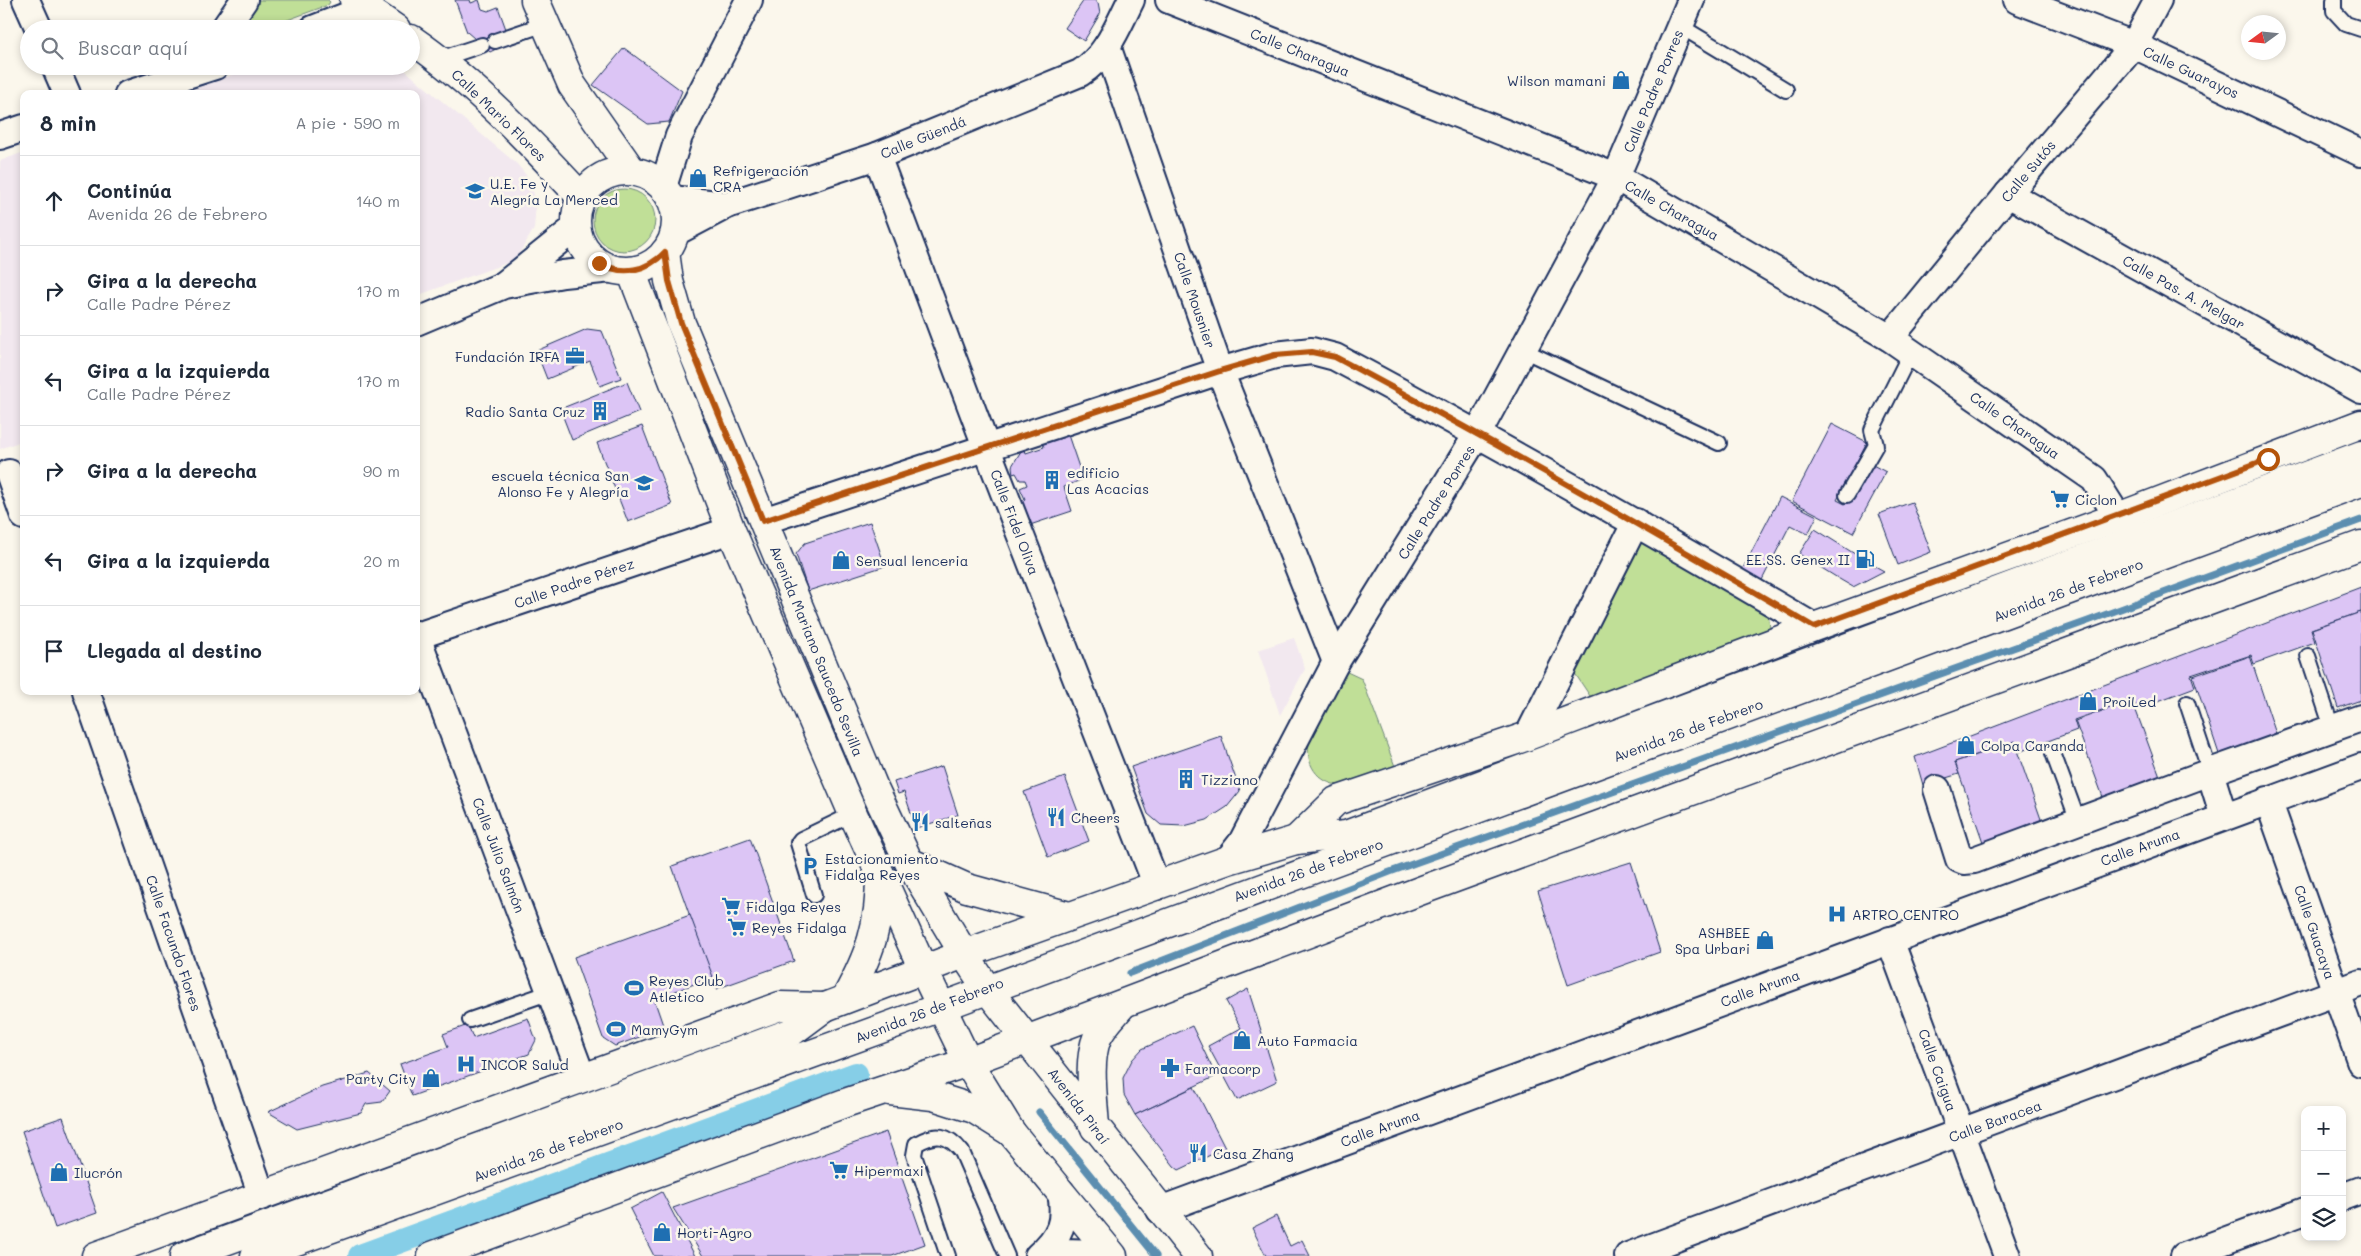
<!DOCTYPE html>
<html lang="es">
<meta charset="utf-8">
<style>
:root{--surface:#fff;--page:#f6f6f7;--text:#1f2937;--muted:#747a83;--line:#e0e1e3}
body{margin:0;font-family:Mali,sans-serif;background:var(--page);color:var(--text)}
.controls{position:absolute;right:15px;bottom:15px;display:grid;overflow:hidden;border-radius:10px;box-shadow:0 2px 8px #0003}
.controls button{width:45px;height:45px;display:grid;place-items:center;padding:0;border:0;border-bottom:1px solid var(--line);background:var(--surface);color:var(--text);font:25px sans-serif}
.compass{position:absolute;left:2241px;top:15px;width:45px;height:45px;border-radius:50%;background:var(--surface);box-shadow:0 2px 8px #0003;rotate:255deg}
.stop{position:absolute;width:15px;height:15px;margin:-11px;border:4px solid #b45309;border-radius:50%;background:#fff}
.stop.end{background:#b45309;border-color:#fff;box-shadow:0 1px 5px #0008}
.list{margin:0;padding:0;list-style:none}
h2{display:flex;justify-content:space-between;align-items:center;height:65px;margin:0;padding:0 20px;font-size:21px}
h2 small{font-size:16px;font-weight:400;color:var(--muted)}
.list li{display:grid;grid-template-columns:32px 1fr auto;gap:15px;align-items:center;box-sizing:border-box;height:90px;padding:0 20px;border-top:1px solid var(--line)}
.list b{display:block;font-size:19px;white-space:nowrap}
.list p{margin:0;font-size:16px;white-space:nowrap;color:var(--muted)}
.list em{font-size:16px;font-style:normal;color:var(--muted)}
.icon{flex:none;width:28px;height:28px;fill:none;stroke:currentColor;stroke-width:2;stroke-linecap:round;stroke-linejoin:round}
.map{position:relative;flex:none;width:2361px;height:1256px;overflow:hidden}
.search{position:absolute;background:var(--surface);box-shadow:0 2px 8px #0003;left:20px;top:20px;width:400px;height:55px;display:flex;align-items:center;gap:12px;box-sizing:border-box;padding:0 18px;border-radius:28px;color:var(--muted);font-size:19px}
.panel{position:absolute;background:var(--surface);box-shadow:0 2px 8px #0003;left:20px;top:90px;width:400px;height:605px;border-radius:10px}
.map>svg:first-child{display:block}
</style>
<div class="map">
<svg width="2361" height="1256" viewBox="0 0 2361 1256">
<rect width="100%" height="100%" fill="#fbf7ec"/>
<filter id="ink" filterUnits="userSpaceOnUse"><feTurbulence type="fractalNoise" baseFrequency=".02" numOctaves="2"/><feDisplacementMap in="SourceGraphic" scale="10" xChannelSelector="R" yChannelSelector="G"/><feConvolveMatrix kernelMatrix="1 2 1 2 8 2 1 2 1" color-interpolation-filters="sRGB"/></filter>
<g filter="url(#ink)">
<g fill="#f2e8ef">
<polygon points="255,66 400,66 517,164 530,180 536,202 534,229 515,260 416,296 416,94 181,94"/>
<polygon points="24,152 24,440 0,449 0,161"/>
<polygon points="1294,638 1305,669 1280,715 1258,650"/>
</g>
<g fill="#c0df97" stroke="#6e877a">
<polygon points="252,0 328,0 330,2 328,5 263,29 233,29"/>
<circle cx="624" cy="220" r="31"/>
<polygon points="1638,535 1768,613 1770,628 1763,634 1592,699 1570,666"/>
<path d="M1345,671l17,8 34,90c-13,4 -44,16 -56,16 -22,-1 -37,-23 -30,-45 7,-22 24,-47 35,-69z"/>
</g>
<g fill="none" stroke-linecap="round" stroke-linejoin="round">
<g stroke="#5b8eb0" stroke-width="7">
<polyline points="1130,973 1390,872 2088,621 2361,520"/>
<polyline points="1039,1112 1156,1256"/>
</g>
<polyline stroke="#86cee7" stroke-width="24" points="360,1256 856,1074"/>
</g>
<g fill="#dcc5f5" stroke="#1b2f5e">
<polygon points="455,0 470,0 471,3 479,0 482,9 488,11 498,7 507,32 494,37 498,48 490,52 467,32"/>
<polygon points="1084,0 1094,0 1098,3 1100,14 1084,41 1065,28"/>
<polygon points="624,48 682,91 669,122 648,124 593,85"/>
<polygon points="587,329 602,331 621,378 600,386 590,361 547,379 536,351"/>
<polygon points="627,382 639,412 572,440 560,409"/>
<polygon points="1832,424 1867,442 1837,500 1845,504 1867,462 1886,472 1853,533 1792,501"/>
<polygon points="642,426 672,505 628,522 597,443"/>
<polygon points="1068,435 1083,479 1064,487 1072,511 1030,525 1022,501 1025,499 1020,488 1027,485 1025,480 1020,480 1016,473 1013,474 1012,466 1021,451 1025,450 1026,453 1044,447 1042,443"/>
<polygon points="1780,497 1817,516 1808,534 1790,525 1760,584 1740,574"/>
<polygon points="1912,502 1931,552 1898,565 1879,514"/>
<polygon points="870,522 885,566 808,591 796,554 805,543"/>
<polygon points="1815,529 1866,561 1884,571 1853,587 1841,580 1799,554"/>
<polygon points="2361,587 2361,612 2311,629 2315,642 2254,664 2251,655 2191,675 2195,687 2137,709 2133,699 2074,720 2077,730 2019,752 2015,741 1955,762 1959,774 1923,785 1915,757"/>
<polygon points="2361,612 2361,700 2338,708 2312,629"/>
<polygon points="2250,656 2276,734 2219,754 2193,676"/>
<polygon points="2132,700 2160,776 2103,797 2075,721"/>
<polygon points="1221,736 1240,791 1227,807 1207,820 1184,826 1161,825 1148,814 1131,767"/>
<polygon points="2014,742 2042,822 1983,842 1955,762"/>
<polygon points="942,766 958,815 916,828 904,792 898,794 894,782"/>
<polygon points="1065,777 1089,841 1048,857 1024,792"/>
<polygon points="750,838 794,961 716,989 672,866"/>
<polygon points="1631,862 1660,952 1568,985 1538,891"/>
<polygon points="690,915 713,977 654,999 664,1028 615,1046 603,1038 574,957"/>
<polygon points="1248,989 1277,1081 1237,1100 1208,1046 1241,1028 1226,1001"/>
<polygon points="528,1018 536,1040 529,1054 412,1096 400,1064 448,1047 443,1034 468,1025 473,1038"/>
<polygon points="1192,1026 1216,1076 1135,1115 1124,1095 1123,1078 1132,1060 1142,1049"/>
<polygon points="369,1073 390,1091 382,1102 366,1104 361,1113 297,1129 268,1112 322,1087"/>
<polygon points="1194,1087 1225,1148 1179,1170 1174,1166 1135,1115"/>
<polygon points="63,1117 97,1213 55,1228 22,1131"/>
<polygon points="886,1132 925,1244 892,1256 703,1256 673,1208"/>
<polygon points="662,1192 695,1256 654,1256 630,1209"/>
<polygon points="1276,1216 1290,1246 1302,1240 1310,1256 1266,1256 1252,1228"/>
</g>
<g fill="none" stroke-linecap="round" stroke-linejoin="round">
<g stroke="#1b2f5e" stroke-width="18">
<g id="service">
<polyline points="2334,0 2334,11 2346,24 2361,29"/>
<polyline points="1680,26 1786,90"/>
<polyline points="495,41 545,24"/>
<polyline points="440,59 482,45"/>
<polyline points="1523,350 1719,443"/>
<polyline points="1847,495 1876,445 1872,430 1911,352"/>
<polyline points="2308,656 2332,728"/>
<polyline points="2187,703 2210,772"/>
<polyline points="2053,753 2078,821"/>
<polyline points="814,895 798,843 801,839 853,814"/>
<polyline points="470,1020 551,992"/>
<path d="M948,1256l-34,-101 2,-11c20,-12 32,-10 46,8l45,104"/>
</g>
</g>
<g stroke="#1b2f5e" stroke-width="30">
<g id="minor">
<polyline points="26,0 39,29"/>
<polyline points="1169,0 1616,177 1890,338 2094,479 2118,517"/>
<polyline points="2017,0 2134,45 2361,153"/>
<polyline points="224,29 244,0"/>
<polyline points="313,29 367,8"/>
<polyline points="1107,46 1220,371 1336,662"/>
<polyline points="55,66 67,94"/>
<polyline points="128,94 215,66"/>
<polyline points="0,136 24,128"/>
<polyline points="877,156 987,449 1157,886"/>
<polyline points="663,187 679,136 749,0"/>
<polyline points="2008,194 2361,390"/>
<polyline points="671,199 727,205"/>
<path d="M674,233l53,-28 150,-49 203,-83c27,-17 37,-45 51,-73"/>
<polyline points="505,284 576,227"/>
<polyline points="416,322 504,285 563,274 612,269"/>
<polyline points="1890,338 2008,194 2134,45 2158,0"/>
<polyline points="9,473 24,516"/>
<path d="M763,521l457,-150 55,-16 37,-4 23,6c162,86 321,177 479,270"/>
<polyline points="416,634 582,1077"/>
<polyline points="417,636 731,530"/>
<polyline points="86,691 262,1196"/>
<polyline points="1528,736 1636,522"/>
<polyline points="1937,789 1959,859 1964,861 1974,860 2210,772"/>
<polyline points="2268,800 2361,1063"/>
<polyline points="2224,817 2210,772 2361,718"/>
<polyline points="1228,860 1242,842 1336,662 1478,433 1616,177 1691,0"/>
<polyline points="1890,940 2007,1256"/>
<polyline points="2342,1197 2361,1190"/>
<polyline points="1160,1210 2361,767"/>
<path d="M1038,1256c23,-20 28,-34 23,-64"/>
<path d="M1039,1256c21,-4 41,-6 62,0"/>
<polyline points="1628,1256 2361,983"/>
<polyline points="2184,1256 2305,1211"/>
</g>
</g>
<g stroke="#1b2f5e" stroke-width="31">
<g id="tertiary">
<polyline points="354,0 396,29"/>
<polyline points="535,0 572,85 632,171"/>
<path d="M411,39c64,44 118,102 171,159"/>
<circle cx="626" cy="221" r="50"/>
<polyline points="665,252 669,281 681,323 874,788 909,862 964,954"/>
<polyline points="631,271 731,530 853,814 923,969"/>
</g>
</g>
<g stroke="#1b2f5e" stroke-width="31">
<g id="secondary">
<polyline points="964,954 987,989 1198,1256"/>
<polyline points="923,969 968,1062 1011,1132 1113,1256"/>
</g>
</g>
<g stroke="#1b2f5e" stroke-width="31">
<g id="primary">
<polyline points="1296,840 1336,801 1528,736 1814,627 2118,517 2361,424"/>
<polyline points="909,862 967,888 1069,916"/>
<path d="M846,998c24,-44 34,-72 34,-123"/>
<polyline points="890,1091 933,1096 974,1109 1011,1132"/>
<path d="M1095,1128c-1,-25 -8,-66 2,-90 6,-13 17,-23 26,-34"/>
<polyline points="96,1256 780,1006 825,1007"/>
<polyline points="184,1256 790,1033 825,1007 964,954 1228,860 1296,840 1346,835 2361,455"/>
<polyline points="255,1256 941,1007 2361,482"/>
<polyline points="432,1256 845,1103 968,1062 1425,889 2361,545"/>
</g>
</g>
<use href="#service" stroke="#fbf7ec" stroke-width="14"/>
<use href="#minor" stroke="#fbf7ec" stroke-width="26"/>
<use href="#tertiary" stroke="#fbf7ec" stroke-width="28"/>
<use href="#secondary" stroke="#fbf7ec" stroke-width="28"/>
<use href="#primary" stroke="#fbf7ec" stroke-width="28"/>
</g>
</g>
<g fill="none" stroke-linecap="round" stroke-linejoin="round" filter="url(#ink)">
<path stroke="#b45309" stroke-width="6" d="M599,263c24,13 48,8 66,-11l4,29 12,42 82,198 457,-150 55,-16 37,-3 23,5c162,86 321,177 479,270l454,-168"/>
</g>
<defs>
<g id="shop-bare" transform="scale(1.5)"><path d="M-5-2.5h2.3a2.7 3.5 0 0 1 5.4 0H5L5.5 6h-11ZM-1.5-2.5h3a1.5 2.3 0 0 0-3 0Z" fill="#1f6fb2" stroke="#fbf7ec" stroke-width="2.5" paint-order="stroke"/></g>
<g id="school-bare" transform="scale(1.5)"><path d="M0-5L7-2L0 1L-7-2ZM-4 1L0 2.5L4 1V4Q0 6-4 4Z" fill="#1f6fb2" stroke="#fbf7ec" stroke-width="2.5" paint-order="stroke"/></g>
<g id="office-bare" transform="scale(1.5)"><path d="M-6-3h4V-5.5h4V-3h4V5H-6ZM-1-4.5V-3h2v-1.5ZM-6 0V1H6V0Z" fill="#1f6fb2" stroke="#fbf7ec" stroke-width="2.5" paint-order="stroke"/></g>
<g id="building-bare" transform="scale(1.5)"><path d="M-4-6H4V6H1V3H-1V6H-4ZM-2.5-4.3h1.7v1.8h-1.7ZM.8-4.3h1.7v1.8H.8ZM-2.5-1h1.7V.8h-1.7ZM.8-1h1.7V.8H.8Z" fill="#1f6fb2" stroke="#fbf7ec" stroke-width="2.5" paint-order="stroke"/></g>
<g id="supermarket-bare" transform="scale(1.5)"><path d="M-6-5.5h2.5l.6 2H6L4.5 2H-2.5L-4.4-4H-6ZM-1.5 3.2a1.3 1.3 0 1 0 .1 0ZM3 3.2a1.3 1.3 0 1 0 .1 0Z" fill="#1f6fb2" stroke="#fbf7ec" stroke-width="2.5" paint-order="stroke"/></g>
<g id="fuel-bare" transform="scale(1.5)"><path d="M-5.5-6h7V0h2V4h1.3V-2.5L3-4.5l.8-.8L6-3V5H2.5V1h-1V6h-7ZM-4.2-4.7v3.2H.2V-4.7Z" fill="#1f6fb2" stroke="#fbf7ec" stroke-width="2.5" paint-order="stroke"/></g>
<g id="restaurant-bare" transform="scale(1.5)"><path d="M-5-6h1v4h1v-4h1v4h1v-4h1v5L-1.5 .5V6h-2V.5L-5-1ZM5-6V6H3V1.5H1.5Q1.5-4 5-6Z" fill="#1f6fb2" stroke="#fbf7ec" stroke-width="2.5" paint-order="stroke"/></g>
<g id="parking-bare" transform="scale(1.5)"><path d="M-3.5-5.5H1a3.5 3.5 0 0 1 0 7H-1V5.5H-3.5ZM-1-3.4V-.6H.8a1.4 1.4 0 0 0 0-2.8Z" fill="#1f6fb2" stroke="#fbf7ec" stroke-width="2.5" paint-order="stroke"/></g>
<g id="hospital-bare" transform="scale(1.5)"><path d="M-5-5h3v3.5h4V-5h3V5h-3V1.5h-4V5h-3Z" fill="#1f6fb2" stroke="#fbf7ec" stroke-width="2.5" paint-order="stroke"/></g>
<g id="stadium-bare" transform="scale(1.5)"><path d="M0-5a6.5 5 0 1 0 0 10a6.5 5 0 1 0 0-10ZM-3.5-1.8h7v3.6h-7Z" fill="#1f6fb2" stroke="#fbf7ec" stroke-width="2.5" paint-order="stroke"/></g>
<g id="pharmacy-bare" transform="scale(1.5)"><path d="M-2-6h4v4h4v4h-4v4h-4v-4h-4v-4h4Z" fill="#1f6fb2" stroke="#fbf7ec" stroke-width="2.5" paint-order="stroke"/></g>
</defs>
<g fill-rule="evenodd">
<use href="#shop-bare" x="1621" y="80"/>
<use href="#shop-bare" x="698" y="178"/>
<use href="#school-bare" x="475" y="191"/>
<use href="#office-bare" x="575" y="356"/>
<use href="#building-bare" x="600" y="411"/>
<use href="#building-bare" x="1052" y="480"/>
<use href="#school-bare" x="644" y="483"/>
<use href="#supermarket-bare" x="2060" y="499"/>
<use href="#fuel-bare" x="1865" y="559"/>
<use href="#shop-bare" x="841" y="560"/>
<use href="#shop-bare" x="2088" y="701"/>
<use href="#shop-bare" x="1966" y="745"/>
<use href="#building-bare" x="1186" y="779"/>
<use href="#restaurant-bare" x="1056" y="817"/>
<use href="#restaurant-bare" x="920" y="822"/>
<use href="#parking-bare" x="810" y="866"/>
<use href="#supermarket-bare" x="731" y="906"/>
<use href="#hospital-bare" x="1837" y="914"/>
<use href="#supermarket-bare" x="737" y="927"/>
<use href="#shop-bare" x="1765" y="940"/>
<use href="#stadium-bare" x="634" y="988"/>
<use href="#stadium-bare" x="616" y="1029"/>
<use href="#shop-bare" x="1242" y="1040"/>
<use href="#hospital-bare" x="466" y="1064"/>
<use href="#pharmacy-bare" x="1170" y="1068"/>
<use href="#shop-bare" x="431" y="1078"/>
<use href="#restaurant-bare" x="1198" y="1153"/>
<use href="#supermarket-bare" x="839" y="1170"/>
<use href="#shop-bare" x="59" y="1172"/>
<use href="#shop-bare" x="662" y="1232"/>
</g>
<g text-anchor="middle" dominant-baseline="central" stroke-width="5" stroke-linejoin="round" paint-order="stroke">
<g font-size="14" fill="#1b2f5e" stroke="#fbf7ec">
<text transform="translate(1300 52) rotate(22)">Calle Charagua</text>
<text transform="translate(2191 72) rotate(25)">Calle Guarayos</text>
<text transform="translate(1653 91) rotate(-67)">Calle Padre Porres</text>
<text transform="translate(499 115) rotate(44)">Calle Mario Flores</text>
<text transform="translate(923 137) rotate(-22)">Calle Güendá</text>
<text transform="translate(2028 171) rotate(-50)">Calle Sutós</text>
<text transform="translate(1672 210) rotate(30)">Calle Charagua</text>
<text transform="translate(2184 292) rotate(29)">Calle Pas. A. Melgar</text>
<text transform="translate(1195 300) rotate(71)">Calle Mousnier</text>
<text transform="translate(2015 425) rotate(35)">Calle Charagua</text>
<text transform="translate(1436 502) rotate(-58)">Calle Padre Porres</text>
<text transform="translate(1015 522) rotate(69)">Calle Fidel Oliva</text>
<text transform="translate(574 583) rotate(-19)">Calle Padre Pérez</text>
<text transform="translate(2068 590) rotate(-20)">Avenida 26 de Febrero</text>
<text transform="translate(817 651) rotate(68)">Avenida Mariano Saucedo Sevilla</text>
<text transform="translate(1688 730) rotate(-20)">Avenida 26 de Febrero</text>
<text transform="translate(2140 847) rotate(-20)">Calle Aruma</text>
<text transform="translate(499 855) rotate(69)">Calle Julio Salmón</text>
<text transform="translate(1308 870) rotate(-20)">Avenida 26 de Febrero</text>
<text transform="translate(2315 932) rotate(71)">Calle Guacaya</text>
<text transform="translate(174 943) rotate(71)">Calle Facundo Flores</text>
<text transform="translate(1760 988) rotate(-20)">Calle Aruma</text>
<text transform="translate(929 1010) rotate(-21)">Avenida 26 de Febrero</text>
<text transform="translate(1938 1070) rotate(70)">Calle Caigua</text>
<text transform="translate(1079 1106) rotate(53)">Avenida Piraí</text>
<text transform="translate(1995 1121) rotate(-20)">Calle Baracea</text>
<text transform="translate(1380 1128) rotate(-20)">Calle Aruma</text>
<text transform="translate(548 1150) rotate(-20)">Avenida 26 de Febrero</text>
</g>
<g font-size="14" fill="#1b2f5e" stroke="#fbf7ec" text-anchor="start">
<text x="1606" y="80" text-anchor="end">Wilson mamani</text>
<text x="713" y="170">Refrigeración<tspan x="713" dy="16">CRA</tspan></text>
<text x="490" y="183">U.E. Fe y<tspan x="490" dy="16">Alegría La Merced</tspan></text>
<text x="560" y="356" text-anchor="end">Fundación IRFA</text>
<text x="585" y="411" text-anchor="end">Radio Santa Cruz</text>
<text x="1067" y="472">edificio<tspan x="1067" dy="16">Las Acacias</tspan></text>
<text x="629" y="475" text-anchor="end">escuela técnica San<tspan x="629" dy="16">Alonso Fe y Alegría</tspan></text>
<text x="2075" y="499">Ciclon</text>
<text x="1850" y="559" text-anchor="end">EE.SS. Genex II</text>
<text x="856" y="560">Sensual lenceria</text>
<text x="2103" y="701">ProiLed</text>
<text x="1981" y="745">Colpa Caranda</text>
<text x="1201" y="779">Tizziano</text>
<text x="1071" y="817">Cheers</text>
<text x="935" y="822">salteñas</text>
<text x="825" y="858">Estacionamiento<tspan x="825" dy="16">Fidalga Reyes</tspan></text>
<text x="746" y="906">Fidalga Reyes</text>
<text x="1852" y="914">ARTRO CENTRO</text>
<text x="752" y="927">Reyes Fidalga</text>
<text x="1750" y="932" text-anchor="end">ASHBEE<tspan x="1750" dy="16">Spa Urbari</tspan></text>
<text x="649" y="980">Reyes Club<tspan x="649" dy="16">Atletico</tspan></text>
<text x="631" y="1029">MamyGym</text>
<text x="1257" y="1040">Auto Farmacia</text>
<text x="481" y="1064">INCOR Salud</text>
<text x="1185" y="1068">Farmacorp</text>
<text x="416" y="1078" text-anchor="end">Party City</text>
<text x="1213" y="1153">Casa Zhang</text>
<text x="854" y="1170">Hipermaxi</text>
<text x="74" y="1172">Ilucrón</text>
<text x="677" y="1232">Horti-Agro</text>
</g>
</g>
</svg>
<div class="controls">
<button>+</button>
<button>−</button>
<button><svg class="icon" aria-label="layers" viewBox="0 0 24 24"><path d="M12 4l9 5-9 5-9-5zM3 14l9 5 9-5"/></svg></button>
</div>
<svg class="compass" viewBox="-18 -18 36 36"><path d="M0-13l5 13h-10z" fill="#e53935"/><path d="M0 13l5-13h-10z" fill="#747a83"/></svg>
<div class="stop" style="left:2268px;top:459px"></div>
<div class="stop end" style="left:599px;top:263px"></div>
<div class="search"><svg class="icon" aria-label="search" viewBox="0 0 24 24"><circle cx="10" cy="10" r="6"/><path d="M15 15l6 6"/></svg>Buscar aquí</div>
<section class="panel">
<h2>8 min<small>A pie · 590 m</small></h2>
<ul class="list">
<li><svg class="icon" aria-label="ahead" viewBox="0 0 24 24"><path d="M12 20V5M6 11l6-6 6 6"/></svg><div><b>Continúa</b><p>Avenida 26 de Febrero</p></div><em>140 m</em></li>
<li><svg class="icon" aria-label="right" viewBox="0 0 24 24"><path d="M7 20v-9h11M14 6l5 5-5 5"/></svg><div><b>Gira a la derecha</b><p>Calle Padre Pérez</p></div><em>170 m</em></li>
<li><svg class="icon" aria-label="left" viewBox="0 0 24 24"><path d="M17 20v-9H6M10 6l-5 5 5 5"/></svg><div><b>Gira a la izquierda</b><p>Calle Padre Pérez</p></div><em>170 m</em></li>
<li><svg class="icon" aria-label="right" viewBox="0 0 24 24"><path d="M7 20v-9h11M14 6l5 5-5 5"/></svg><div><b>Gira a la derecha</b></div><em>90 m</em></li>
<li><svg class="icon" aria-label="left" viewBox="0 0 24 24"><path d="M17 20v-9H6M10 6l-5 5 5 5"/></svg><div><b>Gira a la izquierda</b></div><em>20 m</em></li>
<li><svg class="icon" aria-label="arrive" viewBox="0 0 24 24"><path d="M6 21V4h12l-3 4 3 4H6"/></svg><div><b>Llegada al destino</b></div></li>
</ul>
</section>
</div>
